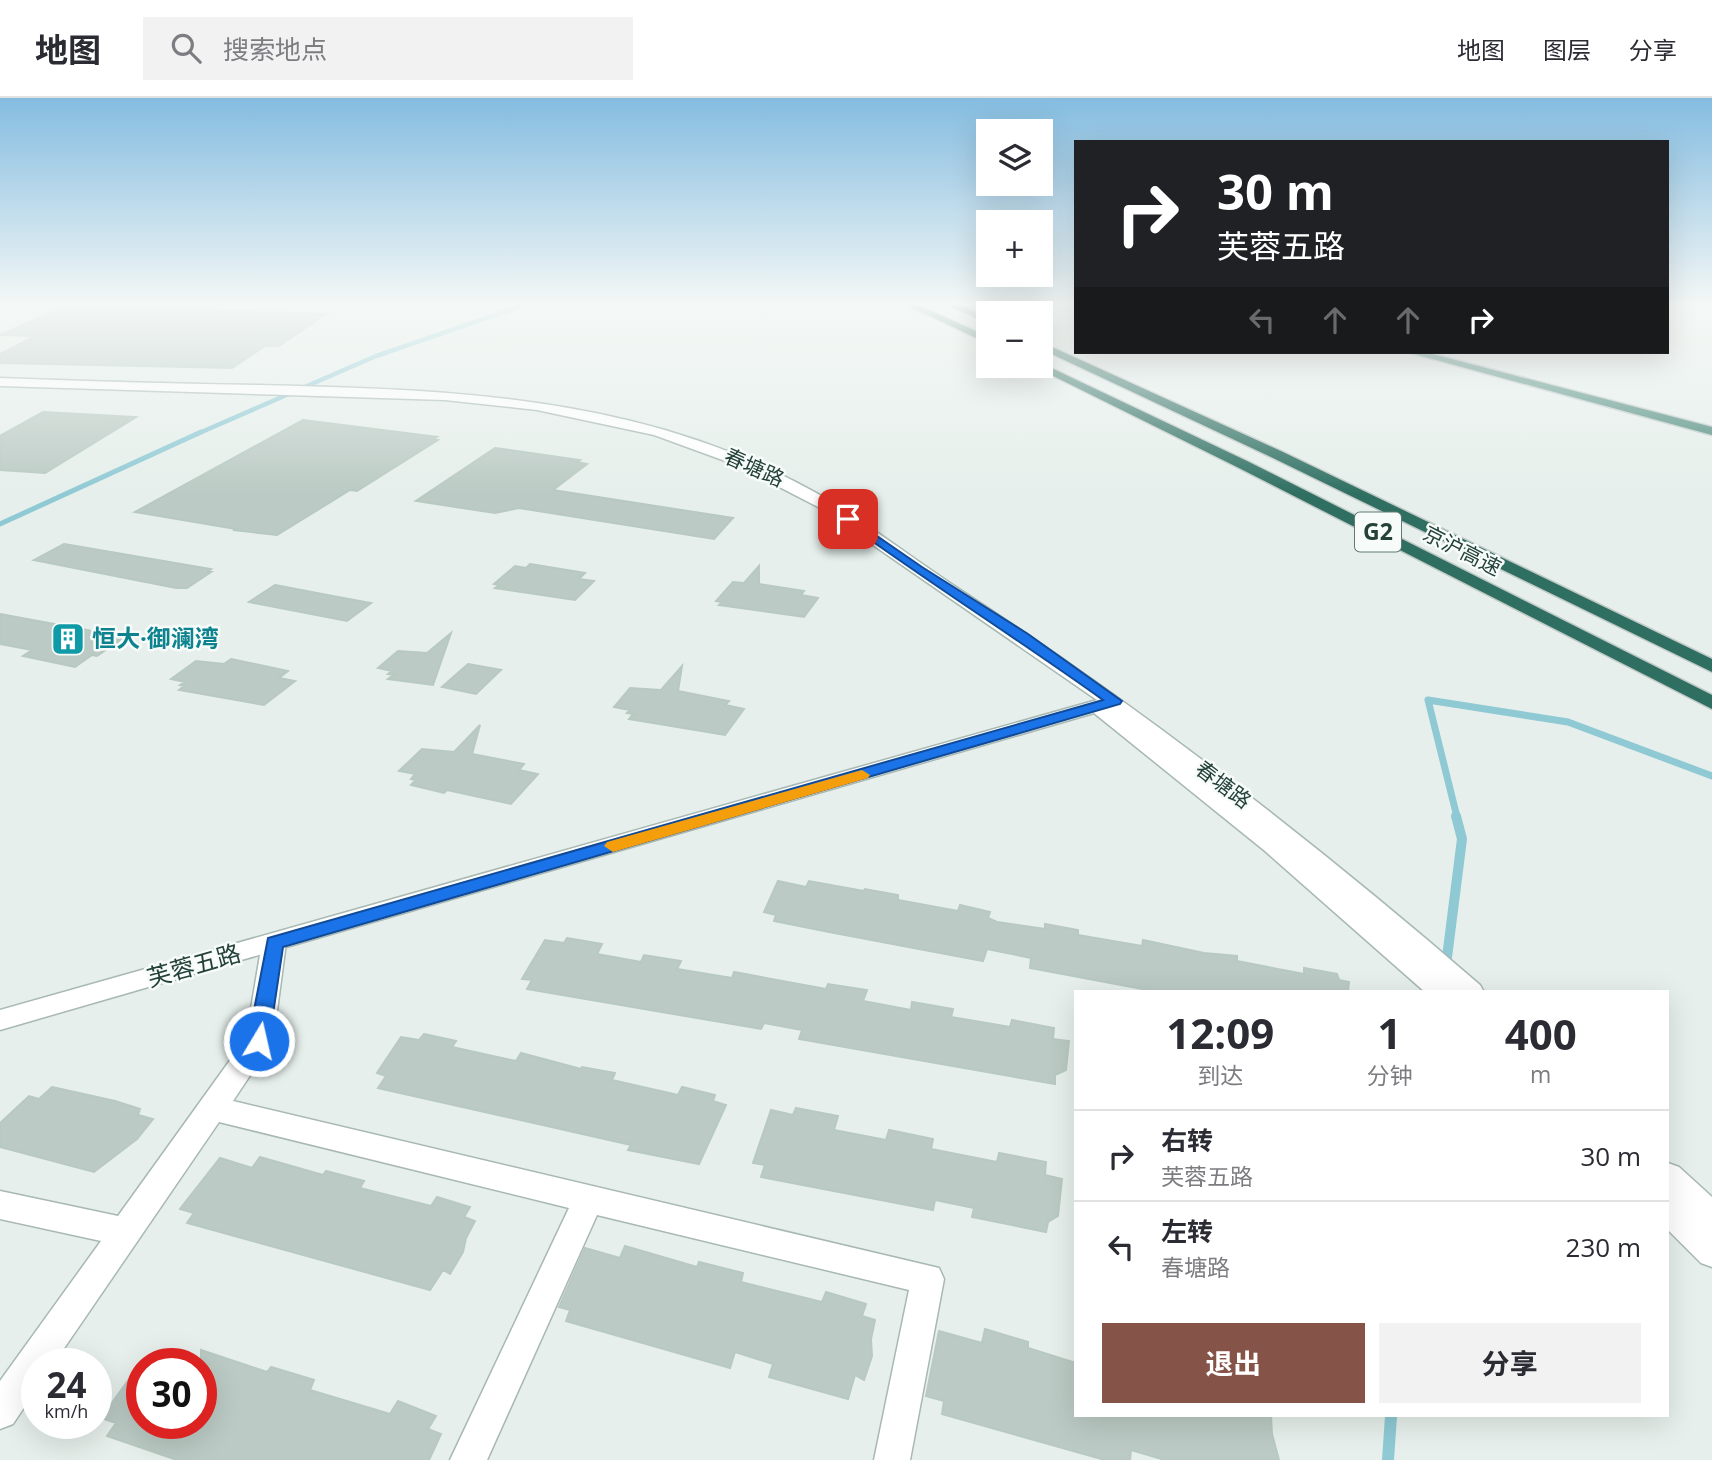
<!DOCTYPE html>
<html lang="zh">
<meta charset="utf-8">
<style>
:root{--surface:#fff;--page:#f2f2f3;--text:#2b2b33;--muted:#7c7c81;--line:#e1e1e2;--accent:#855347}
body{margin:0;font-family:"Open Sans","Noto Sans SC",sans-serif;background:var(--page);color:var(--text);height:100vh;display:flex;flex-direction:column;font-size:26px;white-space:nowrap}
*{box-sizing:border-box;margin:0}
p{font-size:23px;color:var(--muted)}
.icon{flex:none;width:38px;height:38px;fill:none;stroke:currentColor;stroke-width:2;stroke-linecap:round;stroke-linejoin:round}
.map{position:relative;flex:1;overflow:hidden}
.sheet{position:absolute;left:1074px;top:892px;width:595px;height:427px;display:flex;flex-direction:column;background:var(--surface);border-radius:0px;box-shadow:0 7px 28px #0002}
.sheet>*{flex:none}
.guide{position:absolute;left:1074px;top:42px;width:595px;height:214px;border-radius:0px;box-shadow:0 7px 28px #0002;background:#202124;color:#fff;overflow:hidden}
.buttons{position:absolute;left:976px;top:21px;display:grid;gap:14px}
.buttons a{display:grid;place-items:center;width:77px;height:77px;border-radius:0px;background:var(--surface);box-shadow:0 7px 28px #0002;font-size:35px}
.speed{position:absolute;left:21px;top:1250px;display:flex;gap:14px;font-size:35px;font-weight:700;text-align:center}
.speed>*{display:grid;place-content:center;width:91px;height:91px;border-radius:50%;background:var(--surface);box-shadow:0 7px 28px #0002;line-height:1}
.speed small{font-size:18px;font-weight:400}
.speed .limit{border:10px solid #d22;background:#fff;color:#111}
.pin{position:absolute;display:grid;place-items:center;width:60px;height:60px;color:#fff;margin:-30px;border-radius:14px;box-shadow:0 4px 10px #0006}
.me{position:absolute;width:77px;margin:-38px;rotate:9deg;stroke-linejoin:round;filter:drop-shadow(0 0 5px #0008)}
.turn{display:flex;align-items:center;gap:24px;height:147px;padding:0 28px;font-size:32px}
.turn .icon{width:91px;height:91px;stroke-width:2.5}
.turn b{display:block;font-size:49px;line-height:60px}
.lanes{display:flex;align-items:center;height:66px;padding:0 28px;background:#0003;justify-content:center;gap:35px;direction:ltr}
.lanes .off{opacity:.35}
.eta{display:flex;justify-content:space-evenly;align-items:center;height:119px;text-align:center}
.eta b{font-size:42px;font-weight:700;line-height:49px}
.primary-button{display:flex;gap:14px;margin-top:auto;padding:14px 28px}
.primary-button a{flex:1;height:80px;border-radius:0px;background:var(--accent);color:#fff;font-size:28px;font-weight:700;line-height:80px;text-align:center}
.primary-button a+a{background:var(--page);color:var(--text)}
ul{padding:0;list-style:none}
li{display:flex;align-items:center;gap:21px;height:91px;padding:0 28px;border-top:2px solid var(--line)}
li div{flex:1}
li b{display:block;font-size:26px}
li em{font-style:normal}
header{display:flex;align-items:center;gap:42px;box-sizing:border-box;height:98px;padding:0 35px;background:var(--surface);border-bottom:2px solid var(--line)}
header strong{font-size:33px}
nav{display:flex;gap:38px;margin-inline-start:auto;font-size:24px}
.search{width:490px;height:63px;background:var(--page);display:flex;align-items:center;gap:18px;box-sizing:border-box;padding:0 24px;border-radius:0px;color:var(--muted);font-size:26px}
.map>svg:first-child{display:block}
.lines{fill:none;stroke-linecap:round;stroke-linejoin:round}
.stream-far4{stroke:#8ec9d4;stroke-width:4.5}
.stream-far3{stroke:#8ec9d4;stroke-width:5}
.stream-far2{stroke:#8ec9d4;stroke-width:7}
.stream-far1{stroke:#8ec9d4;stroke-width:10}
.stream{stroke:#8ec9d4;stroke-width:12}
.building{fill:#bbcac4;stroke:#b8c9c2;stroke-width:2}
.minor-casing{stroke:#a8b8b2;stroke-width:3}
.tertiary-casing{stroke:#a8b8b2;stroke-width:3}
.trunk-casing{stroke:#c2cac8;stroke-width:3}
.motorway-casing{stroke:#c2cac8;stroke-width:3}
.minor{fill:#fff;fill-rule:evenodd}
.tertiary{fill:#fff;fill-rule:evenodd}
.trunk{fill:#4c8a7c;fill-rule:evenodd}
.motorway{fill:#2f6f62;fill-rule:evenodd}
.route{fill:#1a73e8;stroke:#114b97;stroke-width:2}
.slow{fill:#f59e0b}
.labels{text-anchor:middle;stroke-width:5;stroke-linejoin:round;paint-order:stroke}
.far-street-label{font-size:21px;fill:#24423a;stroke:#f7fbf9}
.shield{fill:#f7fbf9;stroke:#637a73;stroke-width:2}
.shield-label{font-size:23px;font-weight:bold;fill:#24423a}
.culture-label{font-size:24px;font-weight:bold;fill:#0d838f;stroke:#f7fbf9;text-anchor:start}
.street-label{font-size:24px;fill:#24423a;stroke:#f7fbf9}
</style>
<header>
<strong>地图</strong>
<div class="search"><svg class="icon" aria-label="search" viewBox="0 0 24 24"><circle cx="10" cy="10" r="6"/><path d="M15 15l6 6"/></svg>搜索地点</div>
<nav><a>地图</a><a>图层</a><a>分享</a></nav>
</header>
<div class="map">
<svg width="1712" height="1362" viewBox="0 0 1712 1362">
<rect width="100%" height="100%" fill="#e6efeb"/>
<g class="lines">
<path class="stream-far4" d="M 197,336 L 376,258 L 527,206"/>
<path class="stream-far3" d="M 0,426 L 201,334"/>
<path class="stream-far2" d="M 1457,719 L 1428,602 L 1568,624 L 1712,678"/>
<path class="stream-far1" d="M 1446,867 L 1462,741 L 1456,718"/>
<path class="stream" d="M 1388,1362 L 1391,1318"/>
</g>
<path class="building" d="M 70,206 L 223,206 L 211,212 L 326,216 L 279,248 L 265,248 L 232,270 L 0,265 L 0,256 L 35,238 L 0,237 Z
M 43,314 L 136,319 L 45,375 L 0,372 L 0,338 Z
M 303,322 L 437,339 L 434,341 L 438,342 L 357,393 L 350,392 L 277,437 L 233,432 L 236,431 L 135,414 Z
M 495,350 L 580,362 L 577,364 L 587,366 L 553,392 L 733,420 L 714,441 L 519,410 L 495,415 L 416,403 Z
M 64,446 L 211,471 L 207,474 L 211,474 L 187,490 L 176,490 L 34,462 Z
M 530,466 L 585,475 L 579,481 L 594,483 L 575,502 L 495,490 L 499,487 L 494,486 L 515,468 L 526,470 Z
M 759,468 L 759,486 L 804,493 L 801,497 L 818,500 L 804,519 L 719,507 L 722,504 L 716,503 L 733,484 L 744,485 Z
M 275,487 L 338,499 L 371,505 L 347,523 L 249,504 Z
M 0,516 L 125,539 L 97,558 L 92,557 L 75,569 L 23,558 L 32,552 L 0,546 Z
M 451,535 L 433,587 L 388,581 L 393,577 L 388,576 L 392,573 L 378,570 L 398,553 L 427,555 Z
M 231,561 L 288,573 L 279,580 L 295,583 L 264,607 L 179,592 L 184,588 L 180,587 L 185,584 L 171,581 L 196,563 L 224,566 Z
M 468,566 L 501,572 L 476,596 L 442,589 Z
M 682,568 L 678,593 L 729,603 L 725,607 L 744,611 L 725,637 L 629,621 L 633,616 L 627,615 L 630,612 L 614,609 L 630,590 L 661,592 Z
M 480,627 L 472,656 L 524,666 L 519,672 L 538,676 L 511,706 L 447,692 L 444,695 L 411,687 L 416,682 L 411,681 L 415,676 L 399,673 L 422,651 L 454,654 Z
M 778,783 L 806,789 L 809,783 L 864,793 L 865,791 L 898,797 L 898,802 L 958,813 L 960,807 L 990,814 L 988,820 L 997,824 L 1045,831 L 1045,826 L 1078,832 L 1078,837 L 1142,848 L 1143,842 L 1204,855 L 1237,858 L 1237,863 L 1304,876 L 1304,870 L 1337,876 L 1339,882 L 1349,884 L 1348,894 L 1158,894 L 1030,870 L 1031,860 L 987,851 L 983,863 L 829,834 L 774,823 L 776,817 L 764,814 Z
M 567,840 L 602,846 L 597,856 L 641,864 L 644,857 L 681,863 L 677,871 L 732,880 L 734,874 L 826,891 L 828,886 L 867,892 L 863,903 L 911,912 L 912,904 L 953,911 L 951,919 L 1010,929 L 1012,922 L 1054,930 L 1053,941 L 1069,943 L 1066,972 L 1055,977 L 1055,986 L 799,941 L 802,932 L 764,925 L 761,931 L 527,891 L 532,882 L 522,881 L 545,842 L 564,845 Z
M 424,936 L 456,943 L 452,949 L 516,963 L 521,955 L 581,971 L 582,969 L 615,975 L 612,982 L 678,997 L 682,989 L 715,997 L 713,1003 L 726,1007 L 699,1066 L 628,1052 L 631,1047 L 378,990 L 386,978 L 377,975 L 401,939 L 419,942 Z
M 52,989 L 115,1003 L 140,1011 L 138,1017 L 153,1021 L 137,1041 L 94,1074 L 0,1049 L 0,1025 L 29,998 L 39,1001 Z
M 796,1010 L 838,1018 L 834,1032 L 886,1042 L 889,1032 L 933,1041 L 931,1051 L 997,1064 L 999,1055 L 1046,1064 L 1045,1077 L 1062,1081 L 1058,1118 L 1048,1124 L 1046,1134 L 972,1119 L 974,1110 L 935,1102 L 933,1112 L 761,1079 L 765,1067 L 753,1065 L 771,1012 L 793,1017 Z
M 260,1059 L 323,1077 L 326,1073 L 364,1083 L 360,1090 L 431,1108 L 437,1099 L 470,1109 L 464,1119 L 475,1123 L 466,1140 L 463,1154 L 450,1176 L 443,1172 L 430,1192 L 187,1125 L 194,1115 L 180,1111 L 220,1060 L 252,1070 Z
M 625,1148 L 697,1169 L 699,1164 L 743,1175 L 741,1184 L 822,1204 L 826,1194 L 866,1206 L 862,1218 L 875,1222 L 871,1241 L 872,1258 L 864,1282 L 855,1277 L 848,1301 L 769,1279 L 773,1266 L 735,1254 L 730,1270 L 566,1223 L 570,1212 L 559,1209 L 585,1150 L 620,1160 Z
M 985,1231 L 1028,1244 L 1028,1250 L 1076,1265 L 1076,1318 L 1271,1318 L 1272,1336 L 1279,1362 L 1165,1362 L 1131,1352 L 1130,1362 L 1105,1362 L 942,1316 L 944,1303 L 926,1298 L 939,1233 L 982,1245 Z
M 201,1252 L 267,1274 L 271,1269 L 314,1282 L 310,1292 L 390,1316 L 398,1303 L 436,1318 L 428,1331 L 441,1336 L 429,1362 L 177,1362 L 107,1338 L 116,1325 L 101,1320 L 142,1263 L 142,1325 L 201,1325 Z"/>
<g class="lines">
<defs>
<path id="minor" d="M 274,836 L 283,839 L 286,845 L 273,943 L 233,1003 L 939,1170 L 944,1181 L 910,1362 L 874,1362 L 909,1192 L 597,1117 L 487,1362 L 450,1362 L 569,1110 L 219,1024 L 54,1265 L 37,1265 L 37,1290 L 13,1326 L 0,1331 L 0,1283 L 101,1143 L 0,1121 L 0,1093 L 118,1118 L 246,940 L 262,845 L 265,839 Z"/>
<path id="tertiary" d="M 0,280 C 86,283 172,286 259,287 C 384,290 509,293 631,323 C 701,340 770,367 832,404 C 874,431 914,461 956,489 C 1140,609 1314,743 1480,887 L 1484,894 L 1425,894 L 1265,753 L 1094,615 L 0,932 L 0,912 L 1097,602 L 818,409 L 739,368 L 654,337 L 537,312 L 445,302 L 0,288 Z
M 1668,1065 L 1679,1069 L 1712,1099 L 1712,1169 L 1701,1165 L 1668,1132 Z"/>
<path id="trunk" d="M 1407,254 L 1425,254 L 1712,329 L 1712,337 Z"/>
<path id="motorway" d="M 904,206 L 916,206 L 989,239 L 989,246 Z
M 945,206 L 958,206 L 989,219 L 989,226 Z
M 1041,244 L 1283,354 L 1712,561 L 1712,574 L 1273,360 L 1041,251 Z
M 1041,265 L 1247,363 L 1712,597 L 1712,611 L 1237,369 L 1037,270 L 1035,268 L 1041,268 Z"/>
</defs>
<use href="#minor" class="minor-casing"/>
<use href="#tertiary" class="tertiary-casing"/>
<use href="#trunk" class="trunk-casing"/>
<use href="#motorway" class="motorway-casing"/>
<use href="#minor" class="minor"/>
<use href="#tertiary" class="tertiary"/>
<use href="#trunk" class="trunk"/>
<use href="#motorway" class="motorway"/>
</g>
<linearGradient id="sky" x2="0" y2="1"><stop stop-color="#84bce0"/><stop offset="0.52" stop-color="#f4f8f6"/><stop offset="1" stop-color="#f4f8f6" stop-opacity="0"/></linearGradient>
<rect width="1712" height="396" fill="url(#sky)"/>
<path class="route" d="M 848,418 L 922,469 L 1028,536 L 1122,603 L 1120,606 L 283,849 L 269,943 L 266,948 L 259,951 L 251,948 L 248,943 L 268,840 L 1103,602 C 1018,541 929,485 844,423 L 843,421 Z"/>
<path class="slow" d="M 862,672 L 870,677 L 868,680 L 613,754 L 604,748 L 607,744 Z"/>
<defs>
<symbol id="building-square" viewBox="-11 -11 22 22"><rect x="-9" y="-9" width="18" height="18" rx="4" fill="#0f9aa8" stroke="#f7fbf9"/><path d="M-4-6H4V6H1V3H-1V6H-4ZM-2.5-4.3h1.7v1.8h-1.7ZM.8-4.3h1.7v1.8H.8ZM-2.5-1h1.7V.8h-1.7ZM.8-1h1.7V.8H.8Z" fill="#fff"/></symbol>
</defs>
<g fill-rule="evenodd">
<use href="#building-square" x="49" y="522" width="38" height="38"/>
</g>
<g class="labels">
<g class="far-street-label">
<text transform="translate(754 370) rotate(24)" y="7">春塘路</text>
<text transform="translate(1462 453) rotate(27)" y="7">京沪高速</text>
<text transform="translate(1223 687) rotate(37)" y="7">春塘路</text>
</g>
<rect class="shield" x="1355" y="414.5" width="46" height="39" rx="5"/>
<g class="shield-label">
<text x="1378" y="442">G2</text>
</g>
<g class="culture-label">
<text x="92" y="549">恒大·御澜湾</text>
</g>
<g class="street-label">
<text transform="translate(194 868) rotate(-16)" y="8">芙蓉五路</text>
</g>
</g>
</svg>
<div class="buttons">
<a><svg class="icon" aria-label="layers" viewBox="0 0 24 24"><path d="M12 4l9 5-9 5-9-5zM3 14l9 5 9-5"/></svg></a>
<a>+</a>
<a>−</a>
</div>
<div class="speed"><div>24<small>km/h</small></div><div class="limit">30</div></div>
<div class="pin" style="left:848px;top:421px;background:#d93025"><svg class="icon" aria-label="arrive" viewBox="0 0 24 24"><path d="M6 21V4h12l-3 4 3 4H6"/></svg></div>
<svg class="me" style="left:259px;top:943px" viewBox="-20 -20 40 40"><circle r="17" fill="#1a73e8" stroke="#fff" stroke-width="3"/><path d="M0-11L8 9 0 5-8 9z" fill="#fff"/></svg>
<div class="guide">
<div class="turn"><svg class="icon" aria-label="right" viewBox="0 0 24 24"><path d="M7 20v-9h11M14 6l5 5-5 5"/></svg><div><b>30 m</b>芙蓉五路</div></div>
<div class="lanes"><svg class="icon off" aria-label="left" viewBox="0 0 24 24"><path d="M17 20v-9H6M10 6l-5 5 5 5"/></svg><svg class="icon off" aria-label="ahead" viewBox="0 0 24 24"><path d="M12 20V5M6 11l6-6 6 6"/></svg><svg class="icon off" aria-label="ahead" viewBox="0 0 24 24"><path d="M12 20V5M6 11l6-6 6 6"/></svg><svg class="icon" aria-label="right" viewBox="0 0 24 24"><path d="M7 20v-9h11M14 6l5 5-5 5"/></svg></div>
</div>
<section class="sheet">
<div class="eta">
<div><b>12:09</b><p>到达</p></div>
<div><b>1</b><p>分钟</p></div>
<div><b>400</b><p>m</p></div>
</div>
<ul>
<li><svg class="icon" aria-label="right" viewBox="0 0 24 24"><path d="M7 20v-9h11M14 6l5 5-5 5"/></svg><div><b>右转</b><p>芙蓉五路</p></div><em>30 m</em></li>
<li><svg class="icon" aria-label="left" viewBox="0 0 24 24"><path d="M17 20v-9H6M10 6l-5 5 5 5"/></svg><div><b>左转</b><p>春塘路</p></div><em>230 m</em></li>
</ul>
<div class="primary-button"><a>退出</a><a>分享</a></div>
</section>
</div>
